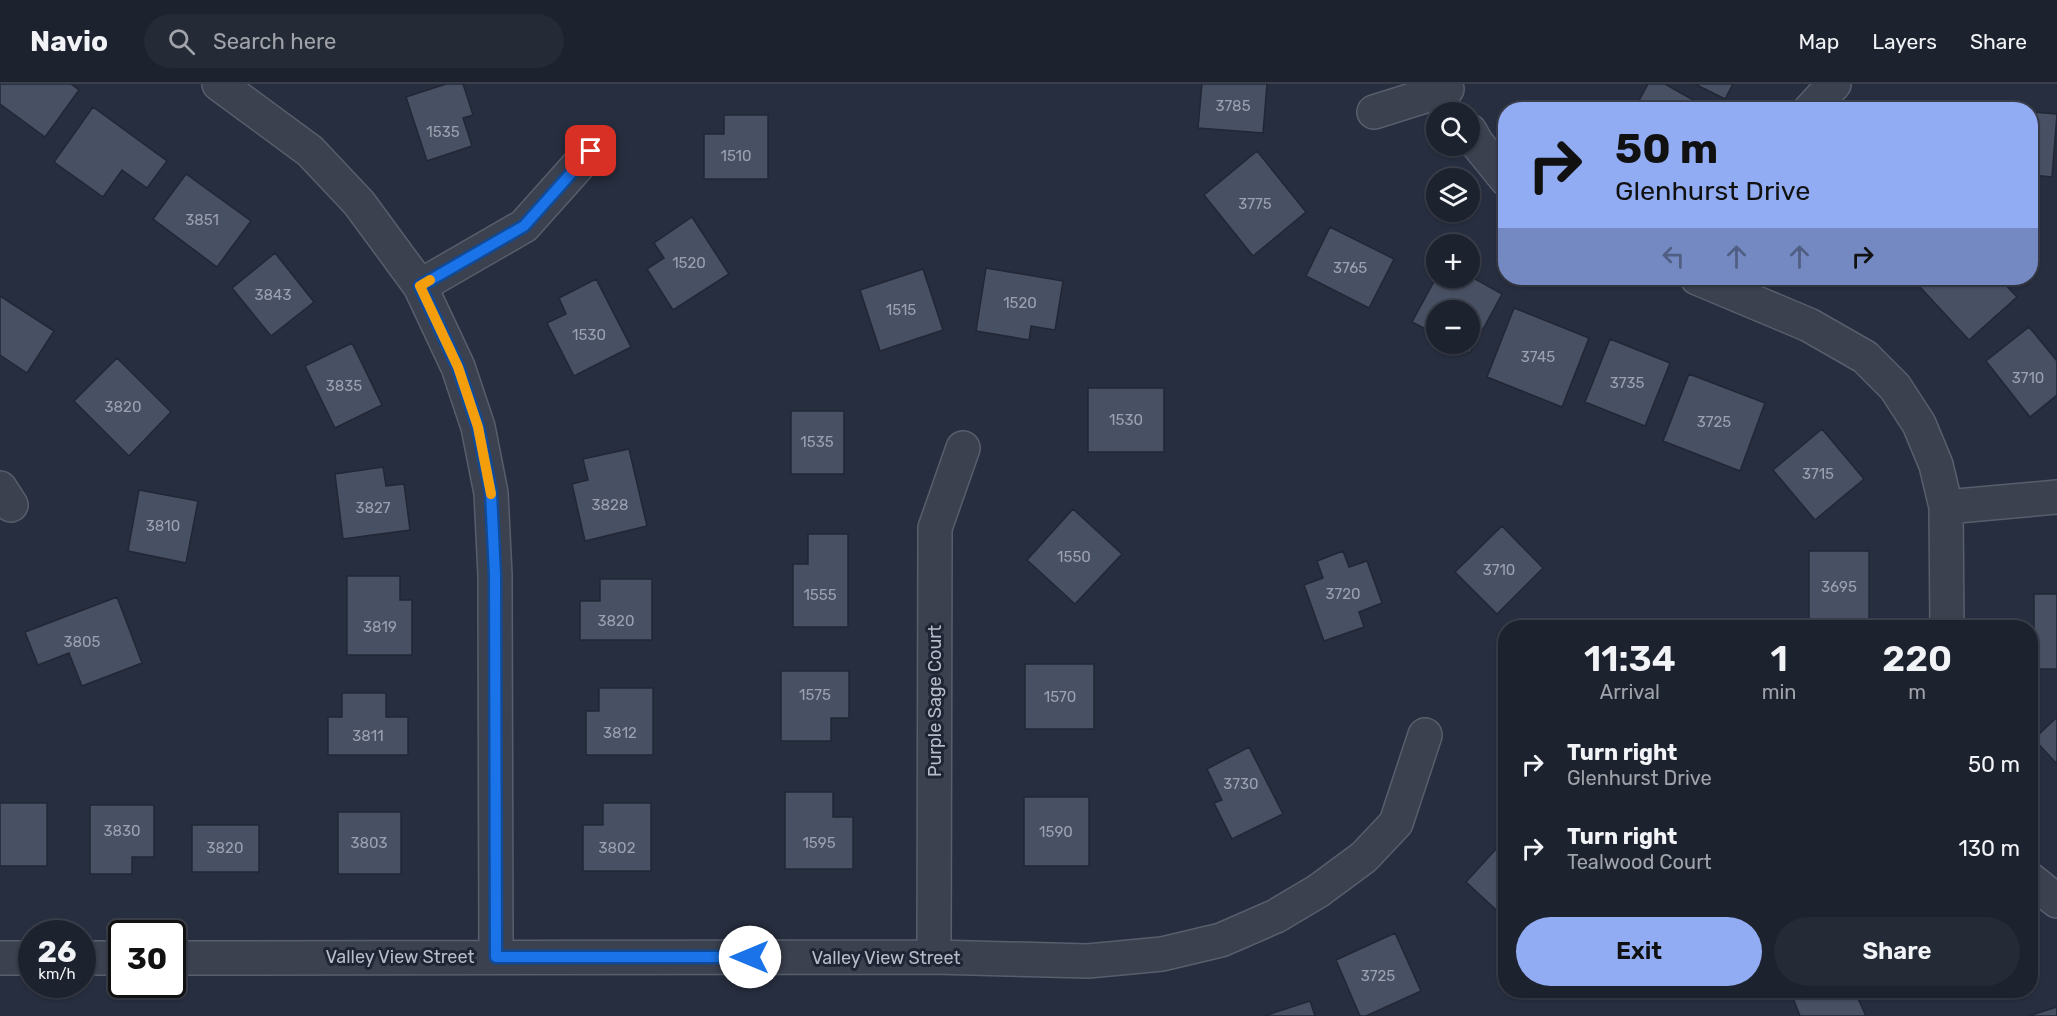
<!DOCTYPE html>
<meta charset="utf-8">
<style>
:root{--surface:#1d222f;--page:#252a37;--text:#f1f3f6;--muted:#a0a4aa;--line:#3b3f4b;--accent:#92acf3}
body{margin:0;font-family:Rubik,sans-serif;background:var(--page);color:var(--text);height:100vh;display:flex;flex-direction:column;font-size:22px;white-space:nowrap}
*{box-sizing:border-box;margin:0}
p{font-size:20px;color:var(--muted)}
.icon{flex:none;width:33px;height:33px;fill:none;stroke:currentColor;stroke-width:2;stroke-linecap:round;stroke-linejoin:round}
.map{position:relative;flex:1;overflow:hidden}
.side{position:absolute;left:1498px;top:536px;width:540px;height:378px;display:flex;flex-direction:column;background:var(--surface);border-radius:24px;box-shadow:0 2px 4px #0004,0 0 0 2px var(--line)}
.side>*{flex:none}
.guide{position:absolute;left:1498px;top:18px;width:540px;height:183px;border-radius:24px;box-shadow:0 2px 4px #0004,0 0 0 2px var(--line);background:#92acf3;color:#111;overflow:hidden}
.controls{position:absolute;left:1426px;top:18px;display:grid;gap:12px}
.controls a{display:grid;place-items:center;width:54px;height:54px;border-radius:50%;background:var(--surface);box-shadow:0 2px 4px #0004,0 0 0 2px var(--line);font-size:30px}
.speed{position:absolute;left:18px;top:836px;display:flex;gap:12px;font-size:30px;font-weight:700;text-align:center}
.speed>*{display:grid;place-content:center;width:78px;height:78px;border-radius:50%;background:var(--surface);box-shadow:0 2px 4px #0004,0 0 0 2px var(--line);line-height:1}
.speed small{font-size:15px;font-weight:400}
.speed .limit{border:3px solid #111;border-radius:9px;background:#fff;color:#111}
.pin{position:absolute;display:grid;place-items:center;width:51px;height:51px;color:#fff;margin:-26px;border-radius:12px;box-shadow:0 3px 9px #0006}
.me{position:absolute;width:66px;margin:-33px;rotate:270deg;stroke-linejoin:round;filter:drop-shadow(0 0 4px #0008)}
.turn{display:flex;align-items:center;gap:21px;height:126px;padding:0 18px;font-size:27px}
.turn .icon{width:78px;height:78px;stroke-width:2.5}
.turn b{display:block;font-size:42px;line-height:51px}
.lanes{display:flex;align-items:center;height:57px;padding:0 18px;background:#0003;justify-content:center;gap:30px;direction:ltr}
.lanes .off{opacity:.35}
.eta{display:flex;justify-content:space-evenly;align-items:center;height:102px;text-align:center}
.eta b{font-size:36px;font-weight:600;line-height:42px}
.primary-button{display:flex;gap:12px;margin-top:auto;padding:12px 18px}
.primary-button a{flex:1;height:69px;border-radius:36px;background:var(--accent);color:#111;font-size:24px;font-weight:600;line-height:69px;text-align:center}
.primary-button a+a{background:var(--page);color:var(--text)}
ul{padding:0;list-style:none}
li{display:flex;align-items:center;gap:18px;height:84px;padding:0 18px}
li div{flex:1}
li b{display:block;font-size:22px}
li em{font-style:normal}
header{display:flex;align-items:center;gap:36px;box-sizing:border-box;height:84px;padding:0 30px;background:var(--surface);border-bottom:2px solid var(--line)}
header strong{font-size:28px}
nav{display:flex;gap:33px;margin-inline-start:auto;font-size:21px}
.search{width:420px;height:54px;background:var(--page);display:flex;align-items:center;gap:15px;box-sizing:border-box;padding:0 21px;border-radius:33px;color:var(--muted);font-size:22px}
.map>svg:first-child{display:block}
.building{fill:#485063;stroke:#212736;stroke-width:1.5}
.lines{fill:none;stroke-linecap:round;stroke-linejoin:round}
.minor-casing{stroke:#585e6c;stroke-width:36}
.minor{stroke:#3b414f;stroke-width:33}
.route-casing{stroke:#114b97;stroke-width:15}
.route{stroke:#1a73e8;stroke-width:10}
.slow{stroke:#f59e0b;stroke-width:10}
.labels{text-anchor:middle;stroke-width:6;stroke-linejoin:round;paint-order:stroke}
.number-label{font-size:15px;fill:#9ba1b0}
.street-label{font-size:18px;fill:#b7bcc9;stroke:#1f2534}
</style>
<header>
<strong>Navio</strong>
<div class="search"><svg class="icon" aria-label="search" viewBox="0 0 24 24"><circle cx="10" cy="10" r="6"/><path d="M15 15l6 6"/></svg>Search here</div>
<nav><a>Map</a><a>Layers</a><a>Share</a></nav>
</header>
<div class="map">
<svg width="2057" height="932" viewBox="0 0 2057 932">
<rect width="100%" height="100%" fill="#272e3f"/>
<path class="building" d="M 0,0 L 71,0 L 79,6 L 45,53 L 0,20 Z
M 446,0 L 463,0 L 473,31 L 463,34 L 472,62 L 427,77 L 406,13 Z
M 1202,0 L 1267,0 L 1263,49 L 1198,44 Z
M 1648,0 L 1665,0 L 1711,26 L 1634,26 Z
M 1695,0 L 1733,0 L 1725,15 Z
M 93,23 L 167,77 L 147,104 L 122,86 L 103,113 L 54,78 Z
M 2031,28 L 2057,30 L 2052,93 L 2031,91 Z
M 724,31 L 768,31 L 768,95 L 704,95 L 704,50 L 724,50 Z
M 1257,67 L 1306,128 L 1253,172 L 1204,111 Z
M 186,90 L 251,137 L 217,183 L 153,135 Z
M 692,133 L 729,190 L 673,226 L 647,185 L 664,174 L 654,159 Z
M 1330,143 L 1394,175 L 1369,224 L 1306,192 Z
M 275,169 L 314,218 L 271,252 L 232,204 Z
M 986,184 L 1063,197 L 1055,246 L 1031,242 L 1029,256 L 976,247 Z
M 923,185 L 943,246 L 880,267 L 860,206 Z
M 1437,192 L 1470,192 L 1502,210 L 1470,269 L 1452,260 L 1470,260 L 1470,226 L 1437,226 L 1437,251 L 1412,238 Z
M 1931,194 L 1999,194 L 2017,213 L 1969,256 L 1920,203 Z
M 596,195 L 631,263 L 574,292 L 547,239 L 566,230 L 559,214 Z
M 0,212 L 54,247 L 27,289 L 0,271 Z
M 1514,224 L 1589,254 L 1562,323 L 1487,293 Z
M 2029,243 L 2057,277 L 2057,311 L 2030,333 L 1986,277 Z
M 1610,255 L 1670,279 L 1645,342 L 1585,318 Z
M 352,259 L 382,321 L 335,344 L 305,282 Z
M 117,274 L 171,328 L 129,372 L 74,317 Z
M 1689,290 L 1765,319 L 1740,387 L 1663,357 Z
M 1088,304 L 1164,304 L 1164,368 L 1088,368 Z
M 791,327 L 844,327 L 844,390 L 791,390 Z
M 1822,345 L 1864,395 L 1815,436 L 1773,386 Z
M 629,365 L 647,442 L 585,457 L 572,400 L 588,396 L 583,375 Z
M 383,383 L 386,402 L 404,400 L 410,446 L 343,455 L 335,390 Z
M 139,406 L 198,417 L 186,479 L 128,467 Z
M 1073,425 L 1122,470 L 1075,520 L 1027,476 Z
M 1502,442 L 1543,484 L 1497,530 L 1455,488 Z
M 808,450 L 848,450 L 848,543 L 793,543 L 793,480 L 808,480 Z
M 1343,467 L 1349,483 L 1367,477 L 1382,519 L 1359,528 L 1364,543 L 1324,557 L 1304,501 L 1323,494 L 1317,477 Z
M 1809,467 L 1869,467 L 1869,539 L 1809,539 Z
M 347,492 L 400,492 L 400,516 L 412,516 L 412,571 L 347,571 Z
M 600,495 L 652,495 L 652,556 L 580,556 L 580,517 L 600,517 Z
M 2034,510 L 2057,510 L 2057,585 L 2034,585 Z
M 117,513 L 142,579 L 82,602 L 69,569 L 38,581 L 25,548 Z
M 1025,580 L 1094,580 L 1094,645 L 1025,645 Z
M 781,587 L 849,587 L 849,634 L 831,634 L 831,657 L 781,657 Z
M 599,604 L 653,604 L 653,671 L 586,671 L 586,627 L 599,627 Z
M 342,609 L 386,609 L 386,633 L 408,633 L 408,671 L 328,671 L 328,633 L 342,633 Z
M 2057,633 L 2057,680 L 2034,655 Z
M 1249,663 L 1283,730 L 1232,755 L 1214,719 L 1222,716 L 1207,685 Z
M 785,708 L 833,708 L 833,733 L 853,733 L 853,785 L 785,785 Z
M 1024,713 L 1089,713 L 1089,782 L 1024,782 Z
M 0,719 L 47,719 L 47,782 L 0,782 Z
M 603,719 L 651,719 L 651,787 L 583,787 L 583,741 L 603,741 Z
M 90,721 L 154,721 L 154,773 L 132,773 L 132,790 L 90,790 Z
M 338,728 L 401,728 L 401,790 L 338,790 Z
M 192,741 L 259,741 L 259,788 L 192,788 Z
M 1506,754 L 1506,835 L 1466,798 Z
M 1395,849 L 1421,907 L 1366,932 L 1360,932 L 1336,876 Z
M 1790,906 L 1854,906 L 1866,932 L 1800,932 Z
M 1310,917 L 1315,932 L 1264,932 Z
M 2057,923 L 2057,932 L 2029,932 Z"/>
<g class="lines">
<defs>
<path id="minor" d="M 219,0 L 310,67 L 359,119 L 420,202 L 458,283 L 478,343 L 491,409 L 495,491 L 496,873
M 1810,26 L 1834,0
M 1374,28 L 1447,5
M 1470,47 L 1476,58 L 1506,95
M 1697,194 L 1809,241 L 1865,273 L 1895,303 L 1919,340 L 1936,381 L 1946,423 L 1947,543
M 420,202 L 524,142 L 591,67
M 0,404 L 11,421
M 1946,423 L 2057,413
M 2031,796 L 2057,817
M 934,873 L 935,444 L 963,364
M 0,874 L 32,874
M 82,874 L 122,874
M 172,874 L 934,873 L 1088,877 L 1162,870 L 1221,856 L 1276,832 L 1318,807 L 1364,773 L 1396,739 L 1425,651"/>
</defs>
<use href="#minor" class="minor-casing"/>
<use href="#minor" class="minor"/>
</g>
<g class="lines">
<defs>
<path id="route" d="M 591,67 L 524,142 L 420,202 L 458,283 L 478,343 L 491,409 L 495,491 L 496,873 L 750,873"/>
</defs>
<use href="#route" class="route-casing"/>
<use href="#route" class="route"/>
<path class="slow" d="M 430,196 L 420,202 L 458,283 L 478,343 L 491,410"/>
</g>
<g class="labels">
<g class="number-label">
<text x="1233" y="27">3785</text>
<text x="443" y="53">1535</text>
<text x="736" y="77">1510</text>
<text x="1255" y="125">3775</text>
<text x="202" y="141">3851</text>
<text x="689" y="184">1520</text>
<text x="1350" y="189">3765</text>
<text x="273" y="216">3843</text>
<text x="1020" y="224">1520</text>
<text x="901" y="231">1515</text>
<text x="589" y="256">1530</text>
<text x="1538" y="278">3745</text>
<text x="2028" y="299">3710</text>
<text x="1627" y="304">3735</text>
<text x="344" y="307">3835</text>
<text x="123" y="328">3820</text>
<text x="1126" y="341">1530</text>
<text x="1714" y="343">3725</text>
<text x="817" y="363">1535</text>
<text x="1818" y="395">3715</text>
<text x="610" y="426">3828</text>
<text x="373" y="429">3827</text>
<text x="163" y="447">3810</text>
<text x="1074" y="478">1550</text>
<text x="1499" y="491">3710</text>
<text x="1839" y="508">3695</text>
<text x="1343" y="515">3720</text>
<text x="820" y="516">1555</text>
<text x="616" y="542">3820</text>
<text x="380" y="548">3819</text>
<text x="82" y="563">3805</text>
<text x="815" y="616">1575</text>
<text x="1060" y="618">1570</text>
<text x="620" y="654">3812</text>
<text x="368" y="657">3811</text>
<text x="1241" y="705">3730</text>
<text x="122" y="752">3830</text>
<text x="1056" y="753">1590</text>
<text x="369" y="764">3803</text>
<text x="819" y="764">1595</text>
<text x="225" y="769">3820</text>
<text x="617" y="769">3802</text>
<text x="1378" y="897">3725</text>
</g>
<g class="street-label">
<text transform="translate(935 617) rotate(-90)" y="6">Purple Sage Court</text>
<text x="400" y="879">Valley View Street</text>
<text x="886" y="880">Valley View Street</text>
</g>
</g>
</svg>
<div class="controls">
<a><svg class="icon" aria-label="search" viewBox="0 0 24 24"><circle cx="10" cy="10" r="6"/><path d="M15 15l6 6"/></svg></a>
<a><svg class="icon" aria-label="layers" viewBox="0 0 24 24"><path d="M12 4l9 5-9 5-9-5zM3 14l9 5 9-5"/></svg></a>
<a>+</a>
<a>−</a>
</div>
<div class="speed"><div>26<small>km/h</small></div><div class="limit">30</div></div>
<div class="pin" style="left:591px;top:67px;background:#d93025"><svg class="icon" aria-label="arrive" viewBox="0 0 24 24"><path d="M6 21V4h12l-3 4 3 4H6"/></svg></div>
<svg class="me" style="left:750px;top:873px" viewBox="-20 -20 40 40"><circle r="19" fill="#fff"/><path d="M0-13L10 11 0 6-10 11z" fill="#1a73e8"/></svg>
<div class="guide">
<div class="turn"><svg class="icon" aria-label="right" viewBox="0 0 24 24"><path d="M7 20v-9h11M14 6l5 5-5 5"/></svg><div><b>50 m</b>Glenhurst Drive</div></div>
<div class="lanes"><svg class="icon off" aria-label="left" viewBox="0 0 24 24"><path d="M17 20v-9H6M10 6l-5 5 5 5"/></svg><svg class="icon off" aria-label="ahead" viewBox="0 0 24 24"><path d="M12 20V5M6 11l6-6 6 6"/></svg><svg class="icon off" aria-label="ahead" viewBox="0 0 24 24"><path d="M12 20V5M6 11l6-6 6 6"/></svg><svg class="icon" aria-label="right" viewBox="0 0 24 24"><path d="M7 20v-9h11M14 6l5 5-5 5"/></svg></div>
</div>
<section class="side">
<div class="eta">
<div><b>11:34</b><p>Arrival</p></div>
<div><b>1</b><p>min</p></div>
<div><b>220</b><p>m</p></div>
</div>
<ul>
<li><svg class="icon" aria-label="right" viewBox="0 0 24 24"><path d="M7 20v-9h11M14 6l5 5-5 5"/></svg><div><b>Turn right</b><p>Glenhurst Drive</p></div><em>50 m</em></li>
<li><svg class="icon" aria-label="right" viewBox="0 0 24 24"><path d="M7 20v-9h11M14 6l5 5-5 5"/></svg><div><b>Turn right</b><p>Tealwood Court</p></div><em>130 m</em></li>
</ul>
<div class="primary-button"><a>Exit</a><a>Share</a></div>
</section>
</div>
